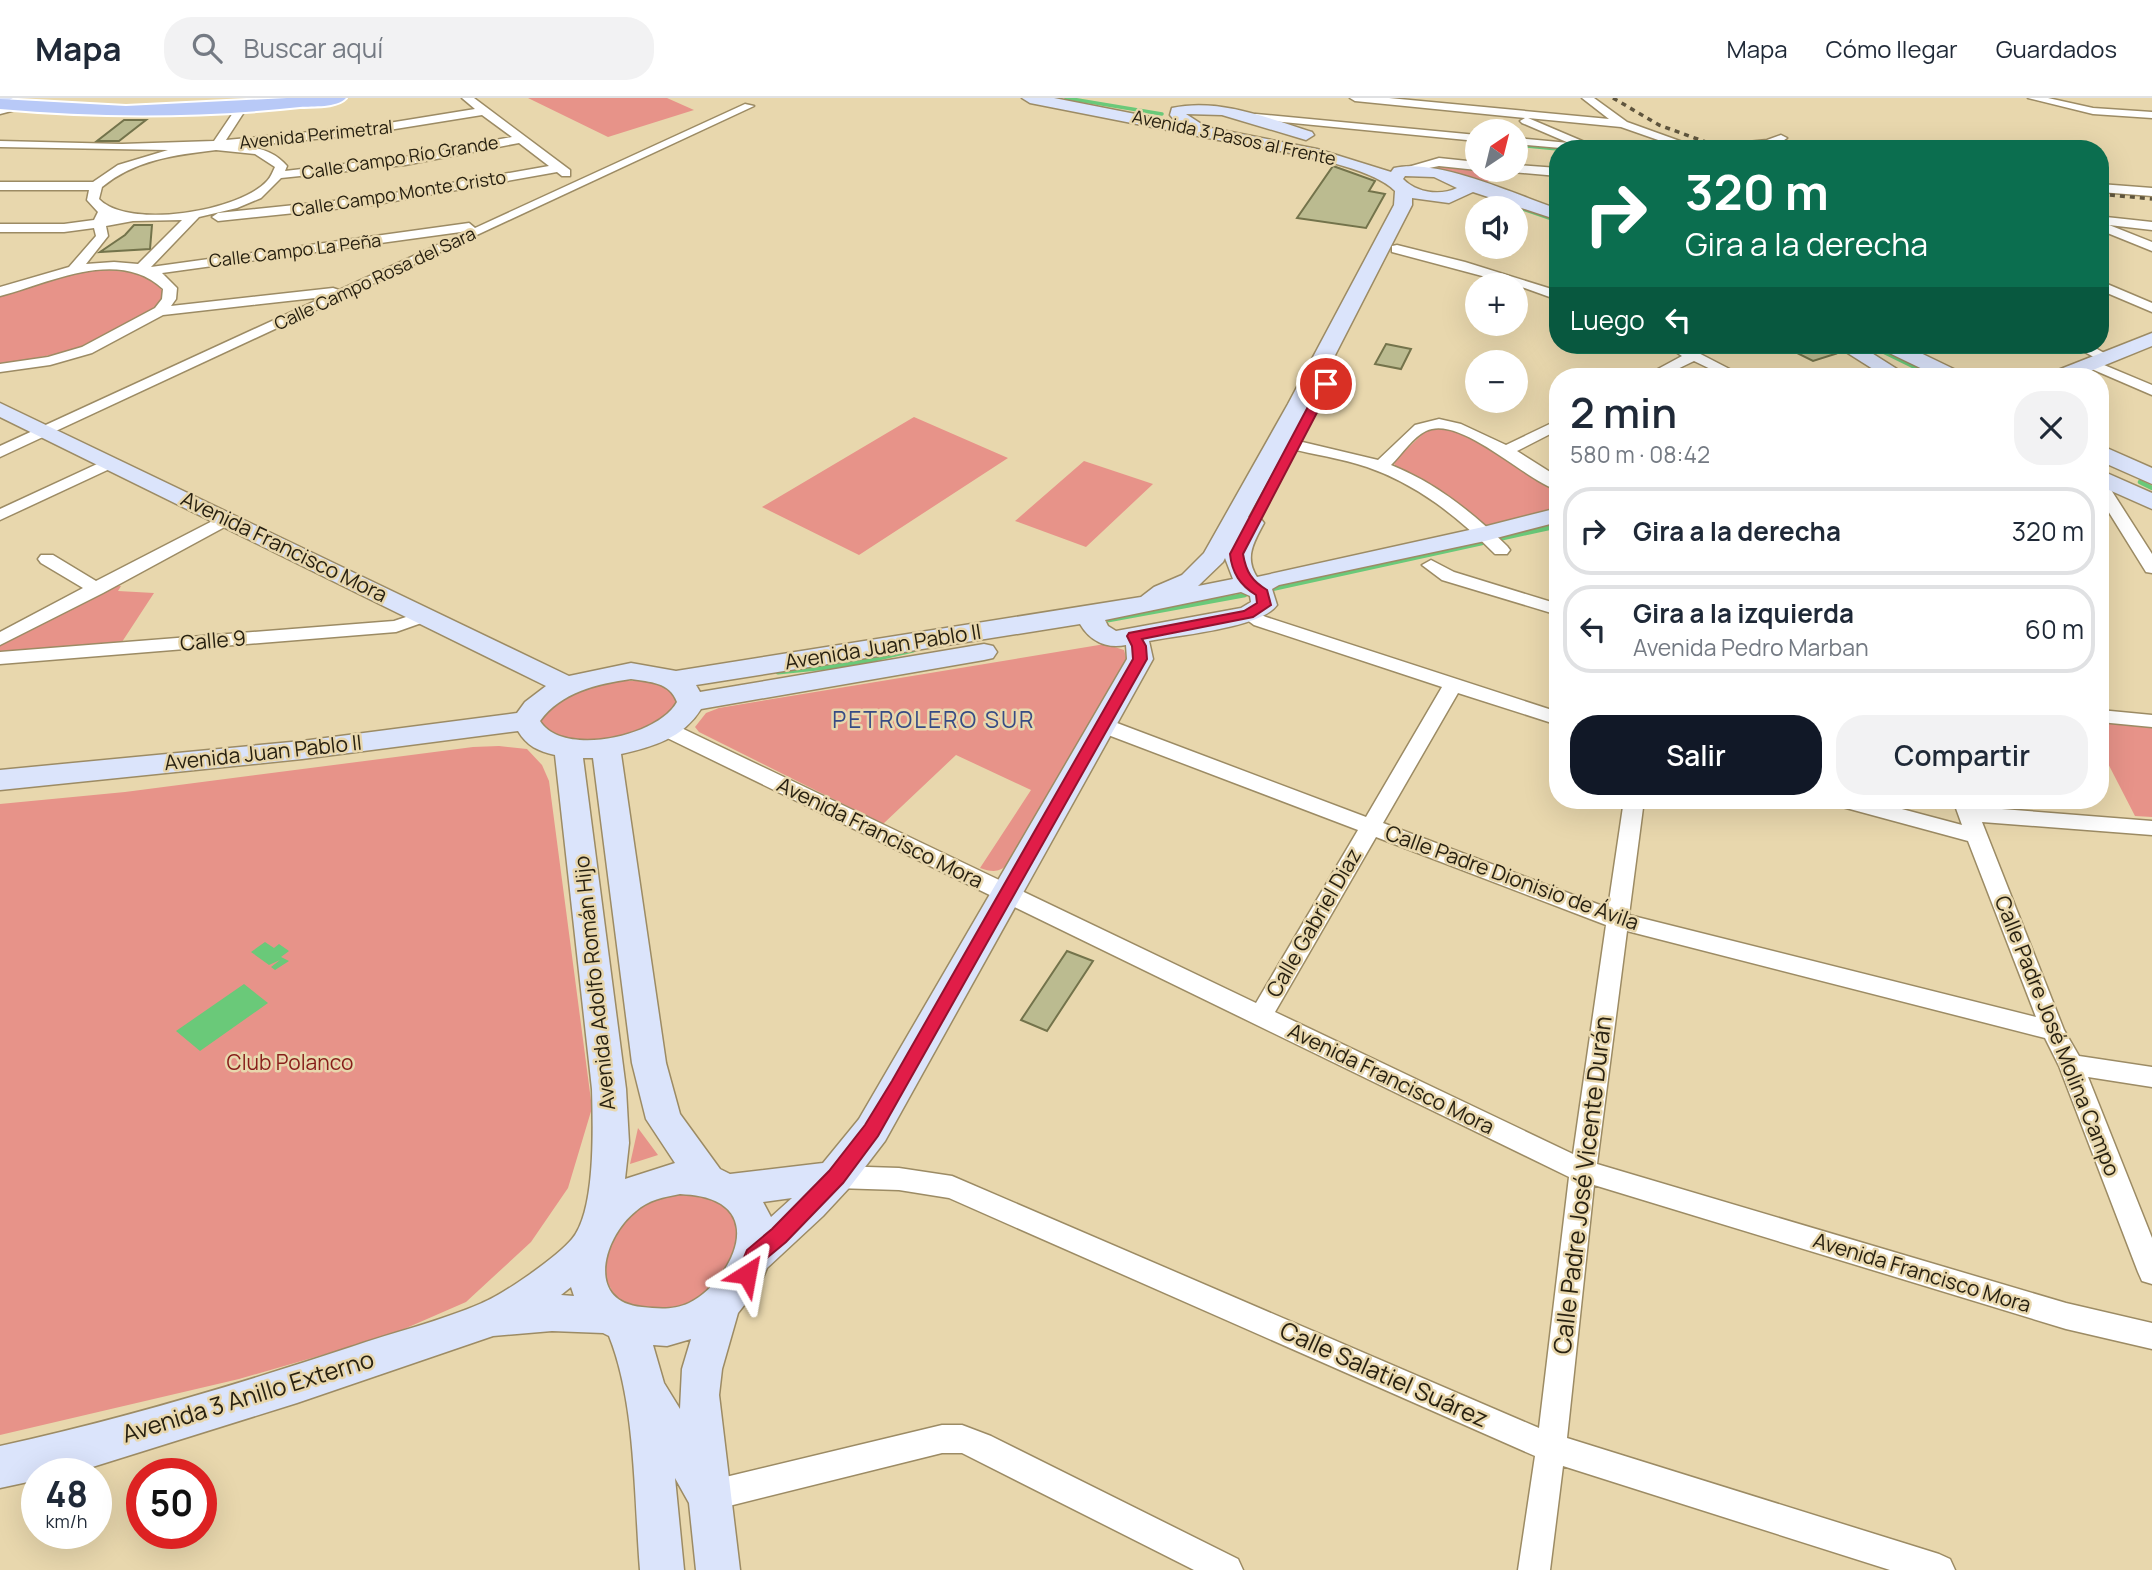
<!DOCTYPE html>
<html lang="es">
<meta charset="utf-8">
<style>
:root{--surface:#fff;--page:#f2f2f3;--text:#1f2937;--muted:#747a83;--line:#e0e1e3;--accent:#111827}
body{margin:0;font-family:Manrope,sans-serif;background:var(--page);color:var(--text);height:100vh;display:flex;flex-direction:column;font-size:26px;white-space:nowrap}
*{box-sizing:border-box;margin:0}
p{font-size:23px;color:var(--muted)}
.icon{flex:none;width:38px;height:38px;fill:none;stroke:currentColor;stroke-width:2;stroke-linecap:round;stroke-linejoin:round}
.map{position:relative;flex:1;overflow:hidden}
.sheet{position:absolute;left:1549px;top:270px;width:560px;height:441px;display:flex;flex-direction:column;background:var(--surface);border-radius:28px;box-shadow:0 7px 28px #0002}
.sheet>*{flex:none}
.top-card{position:absolute;left:1549px;top:42px;width:560px;height:214px;border-radius:28px;box-shadow:0 7px 28px #0002;background:#0b6e4f;color:#fff;overflow:hidden}
.needle{width:46px;rotate:35deg}
.controls{position:absolute;left:1465px;top:21px;display:grid;gap:14px}
.controls a{display:grid;place-items:center;width:63px;height:63px;border-radius:50%;background:var(--surface);box-shadow:0 7px 28px #0002;font-size:35px}
.speed{position:absolute;left:21px;top:1360px;display:flex;gap:14px;font-size:35px;font-weight:700;text-align:center}
.speed>*{display:grid;place-content:center;width:91px;height:91px;border-radius:50%;background:var(--surface);box-shadow:0 7px 28px #0002;line-height:1}
.speed small{font-size:18px;font-weight:400}
.speed .limit{border:10px solid #d22;background:#fff;color:#111}
.pin{position:absolute;display:grid;place-items:center;width:60px;height:60px;color:#fff;margin:-30px;border:4px solid #fff;border-radius:50%;box-shadow:0 2px 7px #0007}
.me{position:absolute;width:77px;margin:-38px;rotate:34deg;stroke-linejoin:round;filter:drop-shadow(0 0 5px #0008)}
.turn{display:flex;align-items:center;gap:24px;height:147px;padding:0 21px;font-size:32px}
.turn .icon{width:91px;height:91px;stroke-width:2.5}
.turn b{display:block;font-size:49px;line-height:60px}
.then{display:flex;align-items:center;height:66px;padding:0 21px;background:#0003;gap:14px;font-size:26px}
.round{display:grid;place-items:center;flex:none;width:74px;height:74px;border-radius:28px;background:var(--page)}
.headline{display:flex;align-items:center;justify-content:space-between;height:119px;padding:0 21px}
h1{font-size:42px;font-weight:600;line-height:52px}
.button{display:flex;gap:14px;margin-top:auto;padding:14px 21px}
.button a{flex:1;height:80px;border-radius:28px;background:var(--accent);color:#fff;font-size:28px;font-weight:600;line-height:80px;text-align:center}
.button a+a{background:var(--page);color:var(--text)}
ul{padding:0;list-style:none}
li{display:flex;align-items:center;gap:21px;height:88px;margin:0 14px 10px;padding:0 7px;border:4px solid var(--line);border-radius:28px}
li div{flex:1}
li b{display:block;font-size:26px}
li em{font-style:normal}
header{display:flex;align-items:center;gap:42px;box-sizing:border-box;height:98px;padding:0 35px;background:var(--surface);border-bottom:2px solid var(--line)}
header strong{font-size:33px}
nav{display:flex;gap:38px;margin-inline-start:auto;font-size:24px}
.search{width:490px;height:63px;background:var(--page);display:flex;align-items:center;gap:18px;box-sizing:border-box;padding:0 24px;border-radius:28px;color:var(--muted);font-size:26px}
.map>svg:first-child{display:block}
.green{fill:#e79389}
.water{fill:#6ac979}
.lines{fill:none;stroke-linecap:round;stroke-linejoin:round}
.stream-far2{stroke:#6ac979;stroke-width:3.5}
.stream-far1{stroke:#6ac979;stroke-width:4.5}
.stream{stroke:#6ac979;stroke-width:5}
.building{fill:#bbbb90;stroke:#73734b;stroke-width:2}
.street-casing{stroke:#9c8b64;stroke-width:3}
.secondary-casing{stroke:#9c8b64;stroke-width:3}
.primary-casing{stroke:#fff;stroke-width:4}
.street{fill:#fff;fill-rule:evenodd}
.secondary{fill:#dbe4fb;fill-rule:evenodd}
.primary{fill:#b8c9f7;fill-rule:evenodd}
.rail{stroke:#5f553e;stroke-width:3.5;stroke-dasharray:5 5;stroke-linecap:butt}
.route{fill:#e11d48;stroke:#92132f;stroke-width:2}
.labels{text-anchor:middle;stroke-width:5;stroke-linejoin:round;paint-order:stroke}
.far-street-label{font-size:18px;fill:#282111;stroke:#e8d7ad}
.street-label{font-size:21px;fill:#282111;stroke:#e8d7ad}
.park-label{font-size:21px;fill:#871e1a;stroke:#e8d7ad}
.neighbourhood-label{font-size:23px;letter-spacing:2px;fill:#374b85;stroke:#e8d7ad}
.near-street-label{font-size:24px;fill:#282111;stroke:#e8d7ad}
</style>
<header>
<strong>Mapa</strong>
<div class="search"><svg class="icon" aria-label="search" viewBox="0 0 24 24"><circle cx="10" cy="10" r="6"/><path d="M15 15l6 6"/></svg>Buscar aquí</div>
<nav><a>Mapa</a><a>Cómo llegar</a><a>Guardados</a></nav>
</header>
<div class="map">
<svg width="2152" height="1472" viewBox="0 0 2152 1472">
<rect width="100%" height="100%" fill="#e8d7ad"/>
<path class="green" d="M 528,0 L 667,0 L 694,12 L 608,39 Z
M 1439,67 L 1477,72 L 1511,72 L 1483,86 L 1437,71 Z
M 107,172 L 147,176 L 160,187 L 163,196 L 159,207 L 148,217 L 80,252 L 0,266 L 0,199 C 33,183 70,174 107,172 Z
M 914,319 L 1008,360 L 859,457 L 762,409 Z
M 1434,329 C 1474,333 1523,370 1557,391 L 1557,412 L 1487,430 L 1395,370 L 1394,363 L 1426,333 Z
M 1084,363 L 1153,386 L 1086,449 L 1015,423 Z
M 111,487 L 121,488 L 118,493 L 154,495 L 120,547 L 0,553 L 0,547 Z
M 1105,546 L 1124,552 L 1127,563 L 1008,766 C 999,775 992,774 980,770 L 1031,692 L 956,657 L 883,726 L 699,634 L 695,629 L 706,615 L 719,610 Z
M 617,583 L 651,583 L 678,593 L 681,607 L 642,634 L 600,644 L 556,639 L 538,624 L 547,606 L 594,587 Z
M 2100,625 L 2152,629 L 2152,719 L 2135,718 L 2100,650 Z
M 499,648 L 527,651 L 542,667 L 549,683 L 592,1010 L 568,1090 L 531,1144 L 466,1204 L 388,1238 L 239,1281 L 0,1337 L 0,706 L 125,694 L 473,649 Z
M 638,1030 L 658,1057 L 630,1066 Z
M 703,1091 C 730,1111 737,1117 740,1152 L 701,1206 L 644,1219 L 615,1198 L 604,1178 L 604,1154 L 614,1131 L 654,1096 Z"/>
<path class="water" d="M 265,844 L 274,850 L 279,846 L 289,853 L 281,859 L 289,863 L 275,872 L 271,869 L 280,862 L 269,867 L 251,854 Z
M 244,886 L 268,905 L 200,953 L 176,933 Z"/>
<g class="lines">
<path class="stream-far2" d="M 1066,0 L 1162,16
M 1516,47 L 1558,51
M 1493,101 L 1558,123"/>
<path class="stream-far1" d="M 1870,247 L 1917,270
M 2140,384 L 2152,390
M 1503,440 L 1558,428
M 1272,491 L 1482,445
M 1109,522 L 1245,497"/>
<path class="stream" d="M 778,574 L 848,567 L 913,552"/>
</g>
<path class="building" d="M 124,22 L 146,22 L 119,43 L 97,43 Z
M 1333,68 L 1375,83 L 1369,93 L 1385,96 L 1366,130 L 1297,120 Z
M 134,127 L 152,127 L 150,151 L 100,154 L 125,137 Z
M 1386,246 L 1411,251 L 1401,271 L 1375,266 Z
M 1818,247 L 1835,256 L 1813,263 L 1795,254 Z
M 1067,853 L 1093,863 L 1047,933 L 1021,922 Z"/>
<g class="lines">
<defs>
<path id="street" d="M 462,0 L 474,0 L 570,72 L 570,78 L 562,78 L 557,74 L 372,107 L 218,123 L 212,119 L 218,115 L 372,99 L 549,68 L 519,45 L 405,67 L 281,80 L 261,100 L 237,110 L 199,119 L 151,169 L 469,125 L 475,130 L 745,6 L 754,8 L 0,359 L 0,348 L 324,199 L 163,217 L 92,255 L 50,267 L 0,274 L 0,266 L 48,259 L 82,249 L 155,210 L 162,201 L 163,191 C 118,149 50,185 0,198 L 0,189 L 69,169 L 96,138 L 94,130 L 64,134 L 0,134 L 0,126 L 64,126 L 94,122 L 98,114 L 87,102 L 89,92 L 0,92 L 0,84 L 93,84 L 118,67 L 168,52 L 0,49 L 0,43 L 122,46 L 214,43 L 239,6 L 243,5 L 248,8 L 226,42 L 364,29 L 475,11 ZM 482,17 L 512,39 L 405,59 L 285,73 L 287,68 C 276,55 263,51 247,48 L 364,36 ZM 216,52 L 255,56 L 275,69 C 273,73 271,79 267,83 C 240,113 129,132 99,101 L 102,89 C 135,62 174,57 216,52 ZM 182,122 L 138,166 L 114,164 L 86,166 L 108,138 L 106,128 L 133,123 ZM 468,133 L 339,192 L 333,190 L 171,208 L 176,201 L 177,190 L 162,175 Z
M 1350,0 L 1389,0 L 1609,21 L 1582,0 L 1594,0 L 1627,24 L 1702,51 L 1684,51 L 1621,29 L 1528,20 L 1601,51 L 1584,51 L 1574,46 L 1572,51 L 1516,46 L 1516,40 L 1569,45 L 1522,25 L 1520,23 L 1525,20 L 1355,3 Z
M 2028,0 L 2048,0 L 2093,10 L 2152,14 L 2152,20 L 2093,16 Z
M 0,6 L 17,7 L 23,10 L 0,16 Z
M 1256,16 L 1477,37 L 1477,43 L 1252,21 L 1252,17 Z
M 1781,37 L 1787,40 C 1766,57 1728,51 1702,51 L 1708,48 L 1767,42 Z
M 1439,60 L 1477,64 L 1477,72 L 1439,68 L 1414,73 L 1408,69 Z
M 1516,67 L 1558,70 L 1558,78 L 1512,74 Z
M 2100,86 L 2152,90 L 2152,98 L 2100,94 Z
M 2106,119 L 2152,124 L 2152,132 L 2109,127 L 2152,144 L 2152,153 L 2100,132 L 2100,123 Z
M 1397,147 L 1465,164 L 1558,193 L 1558,202 L 1516,187 L 1392,154 L 1392,148 Z
M 2100,183 L 2152,205 L 2152,214 L 2100,192 Z
M 1665,247 L 1683,247 L 1743,278 L 1725,278 L 1694,263 L 1663,278 L 1645,278 L 1682,258 Z
M 2072,247 L 2090,247 L 2113,260 L 2106,264 L 2101,263 Z
M 2092,262 L 2152,287 L 2152,297 L 2087,269 L 2085,266 L 2087,263 Z
M 1439,321 L 1461,326 L 1506,347 L 1558,322 L 1558,332 L 1517,353 L 1558,379 L 1558,392 C 1527,384 1460,316 1426,333 C 1413,339 1402,356 1391,367 C 1436,385 1473,415 1507,448 L 1510,452 L 1507,456 L 1495,456 C 1458,419 1417,386 1367,369 C 1341,360 1315,357 1288,350 L 1286,347 L 1294,342 L 1378,362 L 1415,327 Z
M 110,360 L 116,362 L 118,365 L 116,368 L 0,422 L 0,411 Z
M 2100,382 L 2106,384 L 2152,456 L 2152,475 L 2146,474 L 2100,400 Z
M 226,416 L 232,417 L 234,421 L 232,425 L 103,495 L 0,547 L 0,534 L 83,490 L 41,465 L 38,461 L 41,457 L 53,457 L 96,483 Z
M 1431,462 L 1454,474 L 1558,506 L 1558,517 L 1442,482 L 1422,467 Z
M 1248,511 L 1266,519 L 1558,614 L 1558,627 L 1458,595 L 1383,725 L 1608,810 L 1624,702 L 1644,702 L 1629,817 L 2036,919 L 1968,743 L 1835,707 L 1832,702 L 1868,702 L 1962,727 L 1953,702 L 1973,702 L 1976,709 L 2152,723 L 2152,737 L 1982,724 L 2064,932 L 2079,958 L 2152,969 L 2152,989 L 2088,979 L 2152,1140 L 2152,1186 L 2142,1183 L 2138,1174 L 2059,968 L 2045,940 L 1627,833 L 1597,1066 L 2066,1205 L 2152,1225 L 2152,1251 L 2066,1231 L 1594,1087 L 1567,1340 L 1939,1456 L 1950,1461 L 1955,1472 L 1890,1472 L 1563,1368 L 1550,1472 L 1518,1472 L 1535,1358 L 949,1100 L 899,1092 L 836,1090 L 827,1087 L 823,1079 L 827,1071 L 836,1068 L 899,1070 L 952,1078 L 1539,1330 L 1569,1079 L 659,636 L 656,631 L 659,626 L 673,626 L 1256,905 L 1358,732 L 1095,632 L 1092,627 L 1095,622 L 1109,622 L 1366,719 L 1442,589 L 1254,527 L 1239,516 ZM 1376,739 L 1606,827 L 1573,1056 L 1275,914 Z
M 424,513 L 430,514 L 433,518 L 430,522 L 396,534 L 0,566 L 0,554 L 394,523 Z
M 2100,612 L 2152,617 L 2152,629 L 2100,624 Z
M 942,1327 L 962,1327 L 991,1338 L 1238,1461 L 1243,1472 L 1194,1472 L 962,1355 L 942,1355 L 709,1413 L 698,1409 L 694,1398 L 698,1387 L 709,1383 Z"/>
<path id="secondary" d="M 0,0 L 13,0 L 0,7 Z
M 1022,0 L 1054,0 L 1176,24 L 1170,17 L 1172,10 C 1219,0 1267,20 1312,34 L 1314,37 L 1306,42 L 1222,17 L 1186,16 L 1206,29 L 1317,51 L 1391,74 L 1394,70 C 1437,60 1514,96 1558,111 L 1558,122 L 1473,94 L 1449,105 L 1412,100 L 1412,107 L 1310,306 L 1248,419 L 1260,420 L 1264,425 C 1254,444 1244,459 1257,479 L 1483,429 L 1558,410 L 1558,424 L 1485,443 L 1279,487 L 1272,491 L 1277,507 C 1261,530 1178,537 1149,543 L 1153,561 L 885,1043 L 849,1090 L 823,1118 L 767,1170 L 760,1187 L 738,1215 L 722,1271 L 719,1297 L 740,1472 L 696,1472 L 689,1405 L 675,1380 L 684,1472 L 640,1472 C 634,1399 636,1305 609,1238 L 603,1235 L 552,1233 L 493,1238 L 297,1305 L 86,1371 L 65,1376 L 37,1376 L 37,1382 L 0,1390 L 0,1348 C 119,1322 236,1287 351,1249 C 394,1234 441,1223 482,1205 C 504,1196 557,1159 572,1141 C 596,1113 593,1028 592,991 L 555,657 C 538,653 527,648 518,633 L 302,661 L 0,692 L 0,672 L 302,643 L 517,615 L 525,604 L 546,588 L 0,319 L 0,305 L 569,578 L 631,565 L 676,573 L 1141,499 L 1154,489 L 1182,477 L 1204,455 L 1288,306 L 1394,107 L 1395,93 C 1367,64 1255,49 1213,41 C 1152,29 1091,17 1030,5 ZM 1405,78 L 1434,79 L 1457,90 C 1440,98 1417,95 1403,81 ZM 1225,460 L 1233,481 L 1198,488 L 1223,464 ZM 1241,494 L 1250,498 L 1251,504 L 1241,510 L 1116,533 L 1108,528 L 1105,522 ZM 1080,526 C 1090,543 1106,551 1126,547 L 1127,561 L 859,1021 L 823,1065 L 730,1076 L 720,1071 L 680,1016 L 666,965 L 621,656 C 653,649 683,640 701,611 L 984,562 L 993,560 L 997,554 L 993,548 L 984,546 L 700,594 L 696,587 ZM 631,581 C 650,584 670,584 677,604 C 659,638 563,660 540,623 C 561,594 597,586 631,581 ZM 583,660 L 593,660 L 632,965 L 646,1021 L 675,1065 L 625,1081 L 629,1045 L 626,991 ZM 680,1096 C 695,1097 707,1098 721,1106 C 760,1131 720,1191 689,1205 C 674,1212 659,1211 642,1209 C 585,1204 603,1139 636,1113 C 648,1102 664,1099 680,1096 ZM 792,1100 L 771,1119 L 763,1104 ZM 571,1189 L 574,1198 L 561,1197 ZM 691,1241 L 682,1271 L 680,1311 L 664,1285 L 653,1247 L 667,1248 Z
M 2152,235 L 2152,248 L 2078,278 L 2050,278 L 2053,274 Z
M 1835,247 L 1859,247 L 1908,278 L 1884,278 Z
M 1878,247 L 1904,247 L 1960,274 L 1963,278 L 1937,278 L 1881,251 Z
M 2100,347 L 2152,370 L 2152,386 L 2100,363 Z
M 2100,372 L 2152,395 L 2152,411 L 2100,388 Z"/>
<path id="primary" d="M 287,0 L 346,0 C 337,10 313,8 300,9 C 200,20 100,20 0,11 L 0,1 L 126,8 Z"/>
</defs>
<use href="#street" class="street-casing"/>
<use href="#secondary" class="secondary-casing"/>
<use href="#primary" class="primary-casing"/>
<use href="#street" class="street"/>
<use href="#secondary" class="secondary"/>
<use href="#primary" class="primary"/>
<path class="rail" d="M 1613,0 L 1659,27 L 1725,51
M 2100,96 L 2152,101"/>
</g>
<path class="route" d="M 1326,283 L 1332,286 L 1243,456 C 1246,474 1252,483 1267,492 L 1271,507 L 1253,519 L 1142,541 L 1146,548 L 1147,561 L 878,1038 L 843,1085 L 786,1144 L 762,1164 L 754,1183 L 747,1186 L 740,1183 L 737,1176 L 747,1152 L 772,1131 L 829,1073 L 865,1027 L 892,983 L 1133,561 L 1132,548 L 1127,538 L 1129,535 L 1244,513 L 1257,505 L 1256,497 C 1240,487 1232,475 1230,456 L 1320,286 Z"/>
<g class="labels">
<g class="far-street-label">
<text transform="translate(316 37) rotate(-6)" y="6">Avenida Perimetral</text>
<text transform="translate(1234 40) rotate(12)" y="6">Avenida 3 Pasos al Frente</text>
<text transform="translate(400 60) rotate(-9)" y="6">Calle Campo Río Grande</text>
<text transform="translate(399 96) rotate(-9)" y="6">Calle Campo Monte Cristo</text>
<text transform="translate(295 153) rotate(-7)" y="6">Calle Campo La Peña</text>
<text transform="translate(375 181) rotate(-25)" y="6">Calle Campo Rosa del Sara</text>
</g>
<g class="street-label">
<text transform="translate(284 449) rotate(26)" y="7">Avenida Francisco Mora</text>
<text transform="translate(213 543) rotate(-5)" y="7">Calle 9</text>
<text transform="translate(883 549) rotate(-9)" y="7">Avenida Juan Pablo II</text>
<text transform="translate(263 655) rotate(-6)" y="7">Avenida Juan Pablo II</text>
<text transform="translate(880 735) rotate(26)" y="7">Avenida Francisco Mora</text>
<text transform="translate(1512 780) rotate(20)" y="7">Calle Padre Dionisio de Ávila</text>
<text transform="translate(1314 825) rotate(-60)" y="7">Calle Gabriel Diaz</text>
<text transform="translate(595 885) rotate(-96)" y="7">Avenida Adolfo Román Hijo</text>
<text transform="translate(2057 938) rotate(68)" y="7">Calle Padre José Molina Campo</text>
<text transform="translate(1391 981) rotate(26)" y="7">Avenida Francisco Mora</text>
<text transform="translate(1922 1175) rotate(17)" y="7">Avenida Francisco Mora</text>
</g>
<g class="park-label">
<text x="290" y="972">Club Polanco</text>
</g>
<g class="neighbourhood-label">
<text x="934" y="630">PETROLERO SUR</text>
</g>
<g class="near-street-label">
<text transform="translate(1583 1087) rotate(-83)" y="8">Calle Padre José Vicente Durán</text>
<text transform="translate(1384 1277) rotate(24)" y="8">Calle Salatiel Suárez</text>
<text transform="translate(248 1299) rotate(-17)" y="8">Avenida 3 Anillo Externo</text>
</g>
</g>
</svg>
<div class="controls">
<a><svg class="needle" viewBox="-14 -14 28 28"><path d="M0-13l5 13h-10z" fill="#e53935"/><path d="M0 13l5-13h-10z" fill="#747a83"/></svg></a>
<a><svg class="icon" aria-label="sound" viewBox="0 0 24 24"><path d="M4 9h4l5-4v14l-5-4H4zM17 9q2 3 0 6"/></svg></a>
<a>+</a>
<a>−</a>
</div>
<div class="speed"><div>48<small>km/h</small></div><div class="limit">50</div></div>
<div class="pin" style="left:1326px;top:286px;background:#d93025"><svg class="icon" aria-label="arrive" viewBox="0 0 24 24"><path d="M6 21V4h12l-3 4 3 4H6"/></svg></div>
<svg class="me" style="left:747px;top:1176px" viewBox="-20 -20 40 40"><path d="M0-17L14 15 0 8-14 15z" fill="#e11d48" stroke="#fff" stroke-width="4"/></svg>
<div class="top-card">
<div class="turn"><svg class="icon" aria-label="right" viewBox="0 0 24 24"><path d="M7 20v-9h11M14 6l5 5-5 5"/></svg><div><b>320 m</b>Gira a la derecha</div></div>
<div class="then">Luego<svg class="icon" aria-label="left" viewBox="0 0 24 24"><path d="M17 20v-9H6M10 6l-5 5 5 5"/></svg></div>
</div>
<section class="sheet">
<div class="headline"><div><h1>2 min</h1><p>580 m · 08:42</p></div><a class="round"><svg class="icon" aria-label="close" viewBox="0 0 24 24"><path d="M6 6l12 12M18 6L6 18"/></svg></a></div>
<ul>
<li><svg class="icon" aria-label="right" viewBox="0 0 24 24"><path d="M7 20v-9h11M14 6l5 5-5 5"/></svg><div><b>Gira a la derecha</b></div><em>320 m</em></li>
<li><svg class="icon" aria-label="left" viewBox="0 0 24 24"><path d="M17 20v-9H6M10 6l-5 5 5 5"/></svg><div><b>Gira a la izquierda</b><p>Avenida Pedro Marban</p></div><em>60 m</em></li>
</ul>
<div class="button"><a>Salir</a><a>Compartir</a></div>
</section>
</div>
